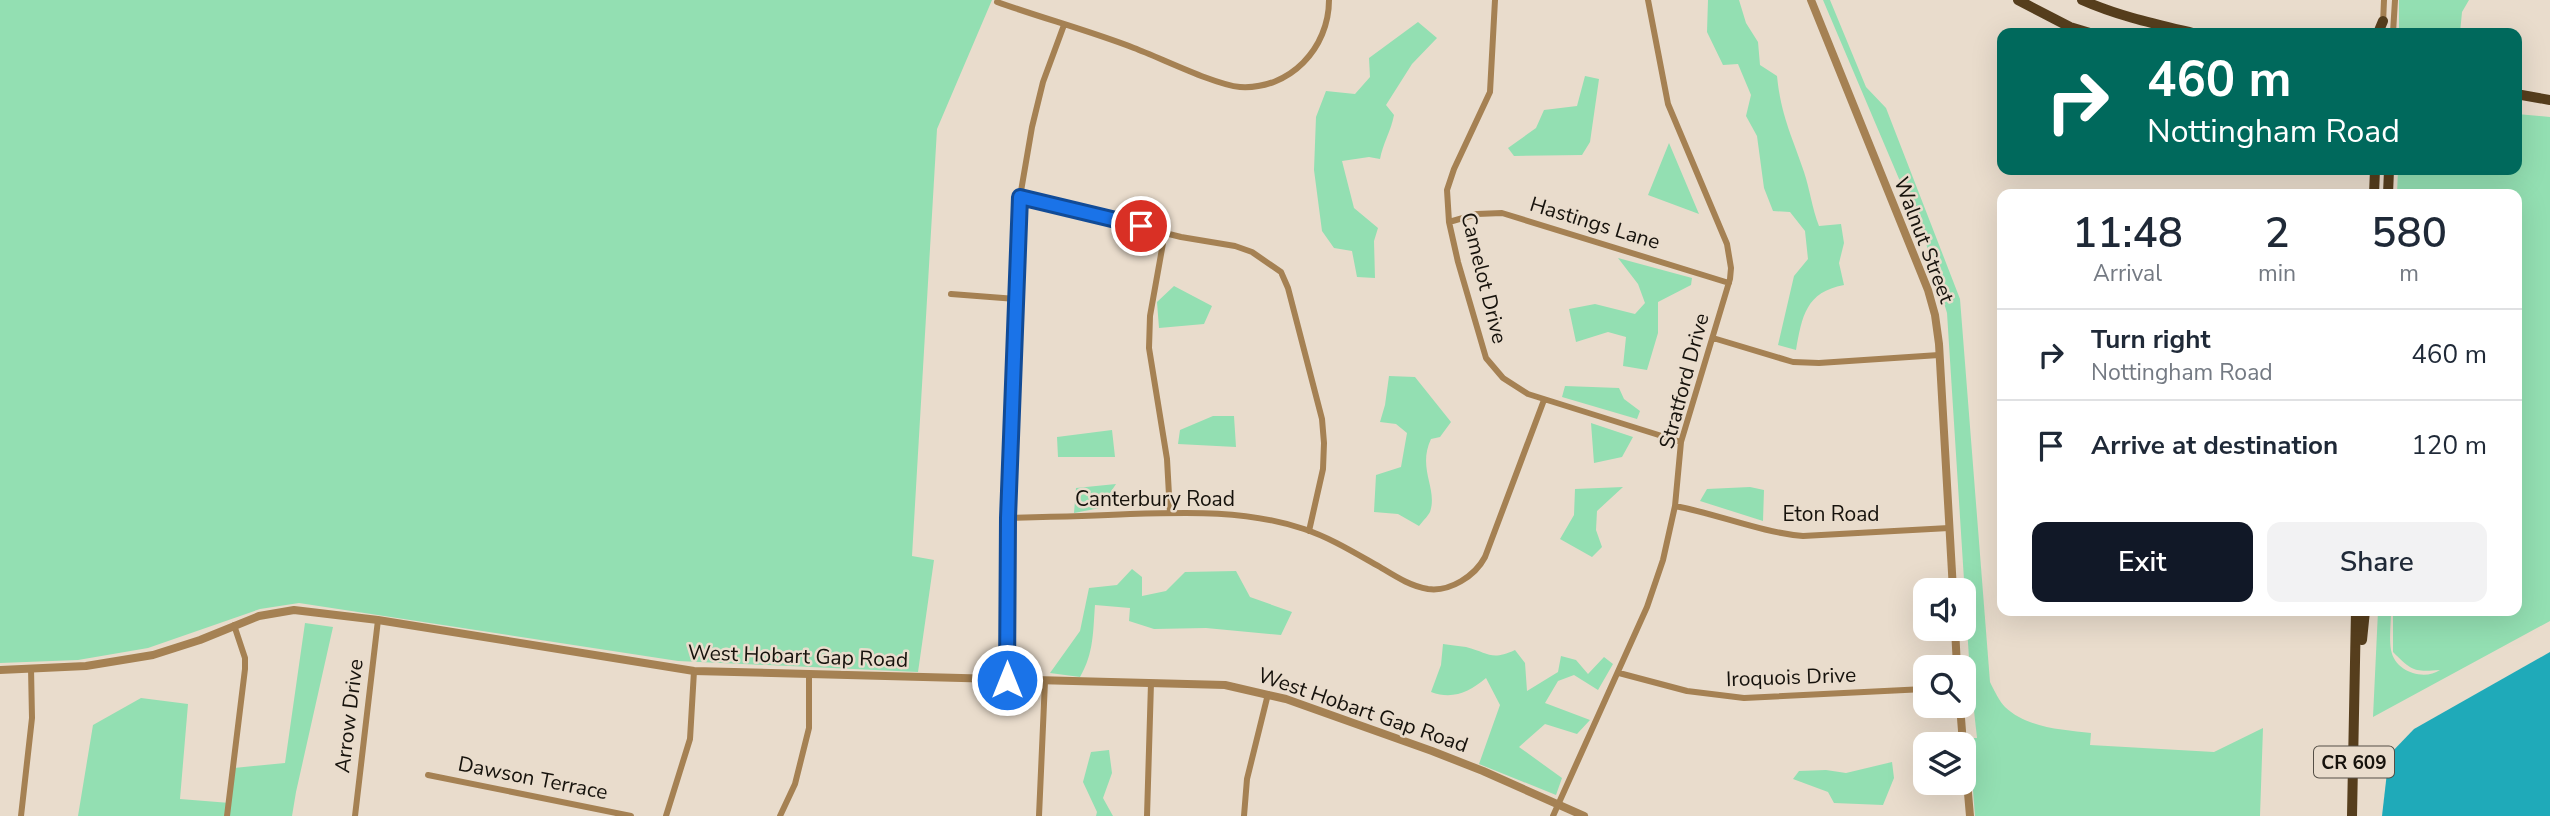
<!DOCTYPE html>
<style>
:root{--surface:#fff;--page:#f2f2f3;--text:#1f2937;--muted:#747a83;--line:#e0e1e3;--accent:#111827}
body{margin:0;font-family:"Nunito Sans",sans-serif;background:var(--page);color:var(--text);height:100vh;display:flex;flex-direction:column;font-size:26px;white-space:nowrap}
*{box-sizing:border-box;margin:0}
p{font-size:23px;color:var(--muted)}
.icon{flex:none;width:38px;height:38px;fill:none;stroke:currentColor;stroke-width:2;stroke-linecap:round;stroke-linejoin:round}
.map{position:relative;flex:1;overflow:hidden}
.details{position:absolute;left:1997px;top:189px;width:525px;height:427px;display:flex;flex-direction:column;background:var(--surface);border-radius:14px;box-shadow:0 7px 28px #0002}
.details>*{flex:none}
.guide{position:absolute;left:1997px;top:28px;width:525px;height:147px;border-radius:14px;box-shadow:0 7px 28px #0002;background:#00695c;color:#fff;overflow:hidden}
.controls{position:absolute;left:1913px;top:578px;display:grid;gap:14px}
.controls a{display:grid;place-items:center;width:63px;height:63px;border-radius:14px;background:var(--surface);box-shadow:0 7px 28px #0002;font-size:35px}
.pin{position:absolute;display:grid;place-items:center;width:60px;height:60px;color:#fff;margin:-30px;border:4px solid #fff;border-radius:50%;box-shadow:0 2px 7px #0007}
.me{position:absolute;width:77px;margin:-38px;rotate:0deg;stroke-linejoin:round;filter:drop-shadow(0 0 5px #0008)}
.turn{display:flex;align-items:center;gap:24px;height:147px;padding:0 35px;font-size:32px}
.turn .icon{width:91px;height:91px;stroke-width:2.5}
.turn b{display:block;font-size:49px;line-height:60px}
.eta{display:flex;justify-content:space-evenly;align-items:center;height:119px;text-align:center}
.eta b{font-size:42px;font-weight:600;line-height:49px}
.button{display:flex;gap:14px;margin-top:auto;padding:14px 35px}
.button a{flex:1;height:80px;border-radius:14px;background:var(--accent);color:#fff;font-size:28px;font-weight:600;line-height:80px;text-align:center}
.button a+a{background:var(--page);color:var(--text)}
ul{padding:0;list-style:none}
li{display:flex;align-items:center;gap:21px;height:91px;padding:0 35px;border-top:2px solid var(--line)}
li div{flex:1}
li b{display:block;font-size:26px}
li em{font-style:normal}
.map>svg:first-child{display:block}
.green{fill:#93dfb2}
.water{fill:#1faab9}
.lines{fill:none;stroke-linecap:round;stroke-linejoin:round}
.minor{stroke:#a58153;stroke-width:6}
.tertiary{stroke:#a58153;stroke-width:8}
.primary{stroke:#563e1d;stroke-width:10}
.route-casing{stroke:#114b97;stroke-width:18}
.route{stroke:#1a73e8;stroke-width:12}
.labels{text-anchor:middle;stroke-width:5;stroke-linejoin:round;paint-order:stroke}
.shield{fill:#e9dccc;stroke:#554f46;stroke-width:2}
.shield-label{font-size:19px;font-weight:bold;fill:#16120c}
.street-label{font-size:21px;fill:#16120c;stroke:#e9dccc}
</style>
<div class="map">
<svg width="2550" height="816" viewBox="0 0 2550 816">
<rect width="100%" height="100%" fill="#e9dccc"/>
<path class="green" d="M 0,0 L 992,0 L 937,129 L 912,556 L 934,560 L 918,672 L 678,661 L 299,603 L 260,609 L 148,648 L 78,660 L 0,663 Z
M 1708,0 L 1739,0 L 1746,23 L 1758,42 L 1760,65 L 1777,76 C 1781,116 1792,136 1804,172 C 1810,190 1812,208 1819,226 L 1841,224 L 1844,243 L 1839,263 L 1844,285 C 1806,292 1802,316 1796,350 L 1778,345 L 1794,276 L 1808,259 L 1805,231 L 1790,212 L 1773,211 L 1764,188 L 1757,136 L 1746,116 L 1751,95 L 1738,64 L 1723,65 L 1707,32 Z
M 1823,0 L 1830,0 L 1866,87 L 1886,108 L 1960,299 L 1990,682 C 1994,690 1999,701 2005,707 C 2027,728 2063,730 2091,733 L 2090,745 L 2214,752 L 2263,728 L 2260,816 L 1975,816 L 1969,738 L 1977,738 L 1970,674 L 1947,313 L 1925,240 Z
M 2399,0 L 2469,0 L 2462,12 L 2460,33 L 2453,33 L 2453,29 L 2441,33 L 2399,33 Z
M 1418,22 L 1437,38 L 1412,64 L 1386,105 L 1394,115 C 1391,131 1383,143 1380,159 L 1369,157 L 1342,161 L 1354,208 L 1378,228 L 1374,241 L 1375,278 L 1357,277 L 1352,251 L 1334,248 L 1322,231 L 1314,170 L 1316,117 L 1326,91 L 1355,94 L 1370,77 L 1369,58 Z
M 1585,76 L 1599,79 L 1590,142 L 1582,155 L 1514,156 L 1508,148 L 1536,128 L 1544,110 L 1577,106 Z
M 2517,114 L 2550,117 L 2550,621 L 2373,717 L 2378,611 L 2391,611 C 2391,623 2389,638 2391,650 C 2395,672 2424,681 2440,670 C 2414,672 2412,671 2393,652 L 2393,611 L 2516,611 L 2516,194 L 2397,194 L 2398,170 L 2516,170 Z
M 1669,143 L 1699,214 L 1648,195 Z
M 1618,258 L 1692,278 L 1691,285 L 1658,302 L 1658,333 L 1647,370 L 1623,366 L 1626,337 L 1608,332 L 1576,342 L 1569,309 L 1595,304 L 1635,314 L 1645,303 L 1638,284 Z
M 1174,286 L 1212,306 L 1204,324 L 1159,328 L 1157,302 Z
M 1389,376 L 1415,377 L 1451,422 L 1440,437 L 1431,439 C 1417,469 1438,488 1430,512 C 1428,516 1422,522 1419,526 L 1398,514 L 1374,512 L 1376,475 L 1401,467 L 1407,433 L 1396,424 L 1380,422 L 1385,405 Z
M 1565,386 L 1619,388 L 1624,399 L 1640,411 L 1637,419 L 1562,397 Z
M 1213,416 L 1234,416 L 1236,447 L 1178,444 L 1180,430 Z
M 1591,423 L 1633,437 L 1622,457 L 1594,463 Z
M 1112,430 L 1115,457 L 1058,457 L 1057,437 Z
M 1116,484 L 1100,508 L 1074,513 L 1076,488 Z
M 1623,487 L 1597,511 L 1596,530 L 1602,547 L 1592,557 L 1560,539 L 1574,515 L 1575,489 Z
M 1750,487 L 1764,490 L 1763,521 L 1700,501 L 1707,489 Z
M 1132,569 L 1142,577 L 1142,596 L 1166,591 L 1185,572 L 1236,571 L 1250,597 L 1292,612 L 1281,635 L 1206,628 L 1154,629 L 1129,621 L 1130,608 L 1095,605 C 1093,631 1094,653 1080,677 L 1050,673 L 1080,631 L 1089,588 L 1117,585 Z
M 305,623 L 333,627 L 296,792 L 292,816 L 78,816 L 93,725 L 141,698 L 188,704 L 180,799 L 230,803 L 234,768 L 285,763 Z
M 1443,644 C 1450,645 1458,646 1466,647 C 1489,653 1491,661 1515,650 L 1525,663 L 1527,691 L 1558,672 L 1561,656 L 1576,660 L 1588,674 L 1604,657 L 1613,664 L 1598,690 L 1574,675 L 1558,681 L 1545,703 L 1590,720 L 1577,734 L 1545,724 L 1519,747 L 1562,778 L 1556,795 L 1479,764 L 1500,705 L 1486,678 C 1469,692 1453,700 1431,692 L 1441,665 Z
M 1109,750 L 1112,773 L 1103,798 L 1113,816 L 1096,816 L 1097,812 L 1083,782 L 1091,752 Z
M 1892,762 L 1894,778 L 1883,805 L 1834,803 L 1828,792 L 1793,779 L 1799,771 L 1826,770 L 1846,773 Z"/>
<path class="water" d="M 2550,652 L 2550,816 L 2382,816 L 2389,755 L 2414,729 Z"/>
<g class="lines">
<path class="minor" d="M 1495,0 L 1490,92 L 1454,169 L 1447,190 L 1449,222 L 1458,262 L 1486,358 L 1503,378 L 1528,394 L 1681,442
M 997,2 C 1042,18 1090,31 1134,48 C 1161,58 1215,85 1240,87 C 1290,90 1329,48 1329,0
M 2383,24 L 2384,0
M 2393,33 L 2395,0
M 1020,197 L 1181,237 L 1235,246 L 1252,252 L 1281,272 L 1288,288 L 1322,419 L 1324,443 L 1323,469 L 1309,531
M 1449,222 L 1477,214 L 1502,213 L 1729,283
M 1165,232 L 1150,316 L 1149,348 L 1167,459 L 1170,513
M 951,294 L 1016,299
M 1713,338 L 1793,362 L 1819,363 L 1939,355
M 1675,506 C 1718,514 1759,532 1803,536 L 1949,528
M 1008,518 C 1049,517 1089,516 1130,514 C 1189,512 1247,510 1304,529 C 1331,538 1355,553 1380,567 C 1395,576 1410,586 1428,589 C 1450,592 1475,576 1485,557 L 1544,400
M 1619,673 L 1687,691 L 1744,698 L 1925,689
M 1007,680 L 1008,518 L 1020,197 L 1032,127 L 1043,82 L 1064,25
M 428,775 L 631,816
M 21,816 L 32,718 L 31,668
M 227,816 L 245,669 L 245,658 L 234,625
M 355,816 L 378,620
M 666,816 L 690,739 L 694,671
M 780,816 L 795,784 L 809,728 L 809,676
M 1039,816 L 1045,681
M 1147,816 L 1151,683
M 1244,816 L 1247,779 L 1268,694
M 1553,816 L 1647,607 L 1663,560 L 1675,506 L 1681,442 L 1730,279 L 1731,268 L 1727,244 L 1668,104 L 1648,0"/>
<path class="tertiary" d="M 1811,0 L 1928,290 L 1935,315 L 1939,344 L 1953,590
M 1955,628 L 1957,667
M 0,670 L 86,666 L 153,655 L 200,640 L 259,616 L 294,610 L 378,620 L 694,671 L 1225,685 L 1286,699 L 1432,751 L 1483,771 L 1584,816
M 1960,705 L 1963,744
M 1964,747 L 1970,816"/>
<path class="primary" d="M 2018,0 L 2070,27 L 2090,33
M 2082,0 C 2118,16 2155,24 2193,33
M 2378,33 L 2383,21
M 2516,94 L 2550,100
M 2374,194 L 2375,170
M 2388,194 L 2389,170
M 2362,640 L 2365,611
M 2352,816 L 2356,611"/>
</g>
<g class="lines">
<defs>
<path id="route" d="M 1007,680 L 1008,518 L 1020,197 L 1141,226"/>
</defs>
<use href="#route" class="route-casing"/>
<use href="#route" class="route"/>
</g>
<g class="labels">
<rect class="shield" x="2314" y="746.5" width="80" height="31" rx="5"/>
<g class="shield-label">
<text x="2354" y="769">CR 609</text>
</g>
<g class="street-label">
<text transform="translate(1595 223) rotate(17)" y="7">Hastings Lane</text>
<text transform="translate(1924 240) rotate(69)" y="7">Walnut Street</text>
<text transform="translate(1484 278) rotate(76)" y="7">Camelot Drive</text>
<text transform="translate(1684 381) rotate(-75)" y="7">Stratford Drive</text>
<text x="1155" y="506">Canterbury Road</text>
<text x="1831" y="521">Eton Road</text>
<text transform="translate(798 656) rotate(2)" y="7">West Hobart Gap Road</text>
<text transform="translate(1791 677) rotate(-2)" y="7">Iroquois Drive</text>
<text transform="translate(1363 710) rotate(19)" y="7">West Hobart Gap Road</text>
<text transform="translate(349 716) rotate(-83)" y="7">Arrow Drive</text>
<text transform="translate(533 778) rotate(11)" y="7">Dawson Terrace</text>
</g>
</g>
</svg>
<div class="controls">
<a><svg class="icon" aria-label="sound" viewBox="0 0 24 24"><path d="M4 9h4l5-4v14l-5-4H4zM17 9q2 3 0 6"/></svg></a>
<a><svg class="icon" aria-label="search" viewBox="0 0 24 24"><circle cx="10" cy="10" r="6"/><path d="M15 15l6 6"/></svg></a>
<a><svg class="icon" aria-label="layers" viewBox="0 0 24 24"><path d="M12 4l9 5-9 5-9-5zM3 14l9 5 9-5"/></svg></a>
</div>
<div class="pin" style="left:1141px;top:226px;background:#d93025"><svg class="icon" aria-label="arrive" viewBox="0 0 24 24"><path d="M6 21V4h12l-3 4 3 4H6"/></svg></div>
<svg class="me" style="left:1007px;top:680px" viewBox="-20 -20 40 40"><circle r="17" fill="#1a73e8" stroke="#fff" stroke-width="3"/><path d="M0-11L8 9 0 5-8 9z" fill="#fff"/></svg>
<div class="guide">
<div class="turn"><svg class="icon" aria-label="right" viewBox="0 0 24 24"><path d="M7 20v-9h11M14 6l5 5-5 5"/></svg><div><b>460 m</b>Nottingham Road</div></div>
</div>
<section class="details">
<div class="eta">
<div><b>11:48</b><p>Arrival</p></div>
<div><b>2</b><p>min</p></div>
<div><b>580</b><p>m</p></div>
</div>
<ul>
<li><svg class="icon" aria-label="right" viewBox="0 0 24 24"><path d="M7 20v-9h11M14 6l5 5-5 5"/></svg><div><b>Turn right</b><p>Nottingham Road</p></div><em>460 m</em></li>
<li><svg class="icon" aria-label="arrive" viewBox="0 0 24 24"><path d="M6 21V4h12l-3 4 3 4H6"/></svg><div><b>Arrive at destination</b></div><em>120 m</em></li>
</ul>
<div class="button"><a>Exit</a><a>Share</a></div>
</section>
</div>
